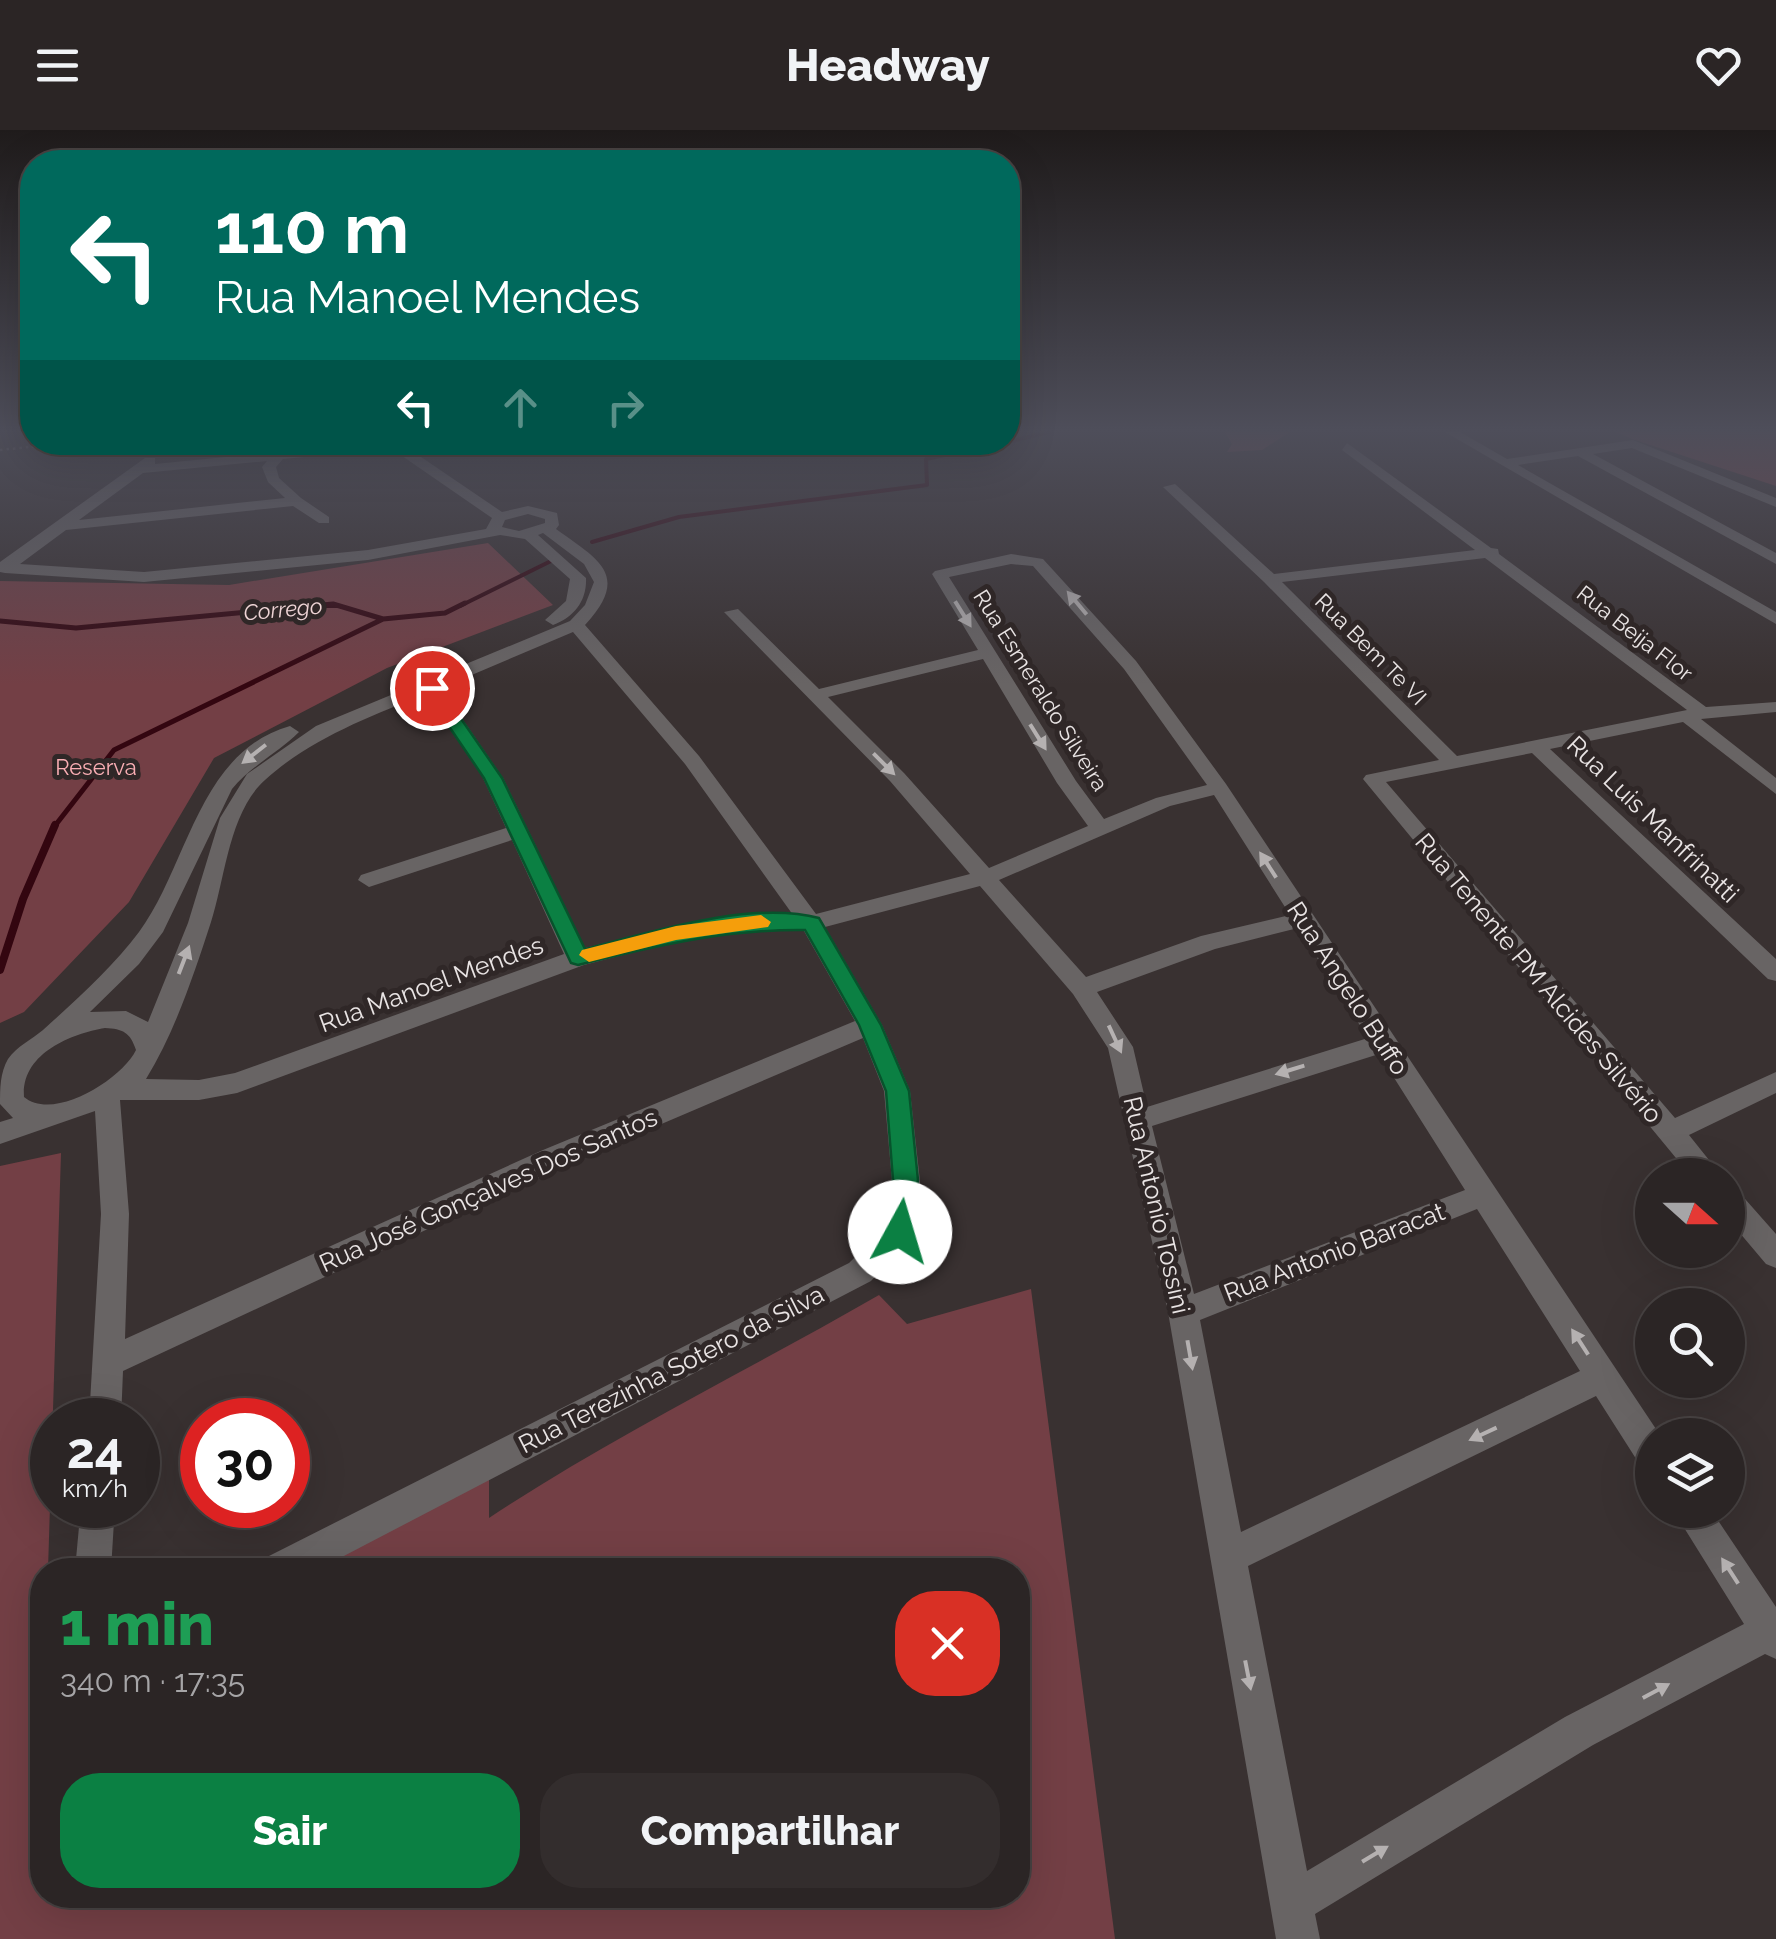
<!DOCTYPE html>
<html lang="pt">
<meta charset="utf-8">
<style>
:root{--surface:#2b2525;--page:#332d2d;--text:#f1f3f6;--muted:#a6a5a7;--line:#474242;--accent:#0b8043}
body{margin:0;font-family:Raleway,sans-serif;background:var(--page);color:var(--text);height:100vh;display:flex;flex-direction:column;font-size:38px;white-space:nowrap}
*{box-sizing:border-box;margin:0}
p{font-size:32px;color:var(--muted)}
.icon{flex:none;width:55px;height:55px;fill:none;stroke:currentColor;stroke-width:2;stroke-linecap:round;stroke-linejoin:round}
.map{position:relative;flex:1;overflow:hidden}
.drawer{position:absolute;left:30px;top:1428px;width:1000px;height:350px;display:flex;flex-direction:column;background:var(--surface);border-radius:40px;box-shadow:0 10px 40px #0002,0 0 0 2px var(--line)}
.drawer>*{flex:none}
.hud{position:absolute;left:20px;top:20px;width:1000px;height:305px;border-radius:40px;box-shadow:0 10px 40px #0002,0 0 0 2px var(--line);background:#00695c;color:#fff;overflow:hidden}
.needle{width:65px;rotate:111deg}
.tools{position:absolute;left:1635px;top:1028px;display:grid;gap:20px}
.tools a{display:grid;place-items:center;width:110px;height:110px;border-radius:50%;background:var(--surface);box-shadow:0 10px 40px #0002,0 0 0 2px var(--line);font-size:50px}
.speed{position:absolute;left:30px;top:1268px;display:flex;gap:20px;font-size:50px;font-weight:700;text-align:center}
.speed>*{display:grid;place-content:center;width:130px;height:130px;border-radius:50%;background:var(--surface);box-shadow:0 10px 40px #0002,0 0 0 2px var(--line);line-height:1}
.speed small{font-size:25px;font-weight:400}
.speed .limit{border:15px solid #d22;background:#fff;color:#111}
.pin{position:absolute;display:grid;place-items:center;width:85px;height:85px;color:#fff;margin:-42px;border:5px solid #fff;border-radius:50%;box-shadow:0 2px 10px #0007}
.me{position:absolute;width:110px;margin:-55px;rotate:6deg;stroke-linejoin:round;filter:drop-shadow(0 0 8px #0008)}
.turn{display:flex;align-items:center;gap:35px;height:210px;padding:0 30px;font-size:45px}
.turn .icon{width:130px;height:130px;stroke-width:2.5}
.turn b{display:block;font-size:70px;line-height:85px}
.lanes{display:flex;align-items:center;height:95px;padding:0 30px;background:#0003;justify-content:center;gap:50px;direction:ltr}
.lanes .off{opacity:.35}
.round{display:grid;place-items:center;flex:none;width:105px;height:105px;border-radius:40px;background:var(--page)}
.summary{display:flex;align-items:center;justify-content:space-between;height:170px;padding:0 30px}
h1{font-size:60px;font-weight:800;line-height:75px;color:#1e9e55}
.action{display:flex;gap:20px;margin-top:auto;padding:20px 30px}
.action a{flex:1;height:115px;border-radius:40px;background:var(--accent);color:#fff;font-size:40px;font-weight:800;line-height:115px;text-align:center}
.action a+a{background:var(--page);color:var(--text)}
header{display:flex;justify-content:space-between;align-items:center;height:130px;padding:0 30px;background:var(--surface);font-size:45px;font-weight:800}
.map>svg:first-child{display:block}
.green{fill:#733f45}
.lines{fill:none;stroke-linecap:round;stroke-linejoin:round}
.stream-far2{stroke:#330610;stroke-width:4}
.stream-far1{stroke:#330610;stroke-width:5}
.stream{stroke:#330610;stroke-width:8}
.path{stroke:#797272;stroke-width:2.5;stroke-dasharray:2.5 4;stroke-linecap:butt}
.street{fill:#686464;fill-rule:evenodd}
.oneway{fill:#b5b1b1}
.route{fill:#0b8043;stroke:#07532c;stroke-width:2.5}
.slow{fill:#f59e0b}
.labels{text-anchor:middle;stroke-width:10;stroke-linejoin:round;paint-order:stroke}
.far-water-label{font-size:22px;font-style:italic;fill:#efd5d6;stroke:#2f2727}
.far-street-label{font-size:22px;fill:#e9e4e4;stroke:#2f2727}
.far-park-label{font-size:22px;fill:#faaeb4;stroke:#2f2727}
.street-label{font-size:25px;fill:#e9e4e4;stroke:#2f2727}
</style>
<header><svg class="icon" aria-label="menu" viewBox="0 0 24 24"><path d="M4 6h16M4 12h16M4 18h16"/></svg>Headway<svg class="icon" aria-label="heart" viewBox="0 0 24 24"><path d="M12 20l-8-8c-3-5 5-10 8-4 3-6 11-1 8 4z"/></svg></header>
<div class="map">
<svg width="1776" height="1809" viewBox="0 0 1776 1809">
<rect width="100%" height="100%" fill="#393131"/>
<path class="green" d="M 1225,302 L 1290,302 L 1262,320 L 1227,322 L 1232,314 Z
M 1616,302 L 1776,302 L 1776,356 L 1632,309 Z
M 488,413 L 553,475 L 387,538 L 214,628 L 129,772 L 24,882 L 0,893 L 0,451 L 229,455 Z
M 61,1023 L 48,1440 L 42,1440 L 42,1765 L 1018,1765 L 1018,1440 L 293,1440 L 489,1340 L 489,1388 C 614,1305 749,1240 879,1165 L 907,1194 L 1031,1159 L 1115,1809 L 0,1809 L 0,1036 Z"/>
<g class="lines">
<path class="stream-far2" d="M 1008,312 L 1049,302
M 592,412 L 679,387 L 927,355 L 926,329 L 1007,312
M 313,476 L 339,476
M 460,476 L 553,430"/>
<path class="stream-far1" d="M 0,491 L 76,498 L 333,474 L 383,489 L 445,483 L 465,473
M 54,697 L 114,620 L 383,489"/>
<path class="stream" d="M 0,840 L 23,769 L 55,695"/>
<path class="path" d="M 52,312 L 49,315 L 71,312
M 0,320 L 49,315"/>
<path class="street" d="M 1445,302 L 1460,302 L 1507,329 L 1633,310 L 1776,368 L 1776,377 L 1632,318 L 1593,324 L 1776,423 L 1776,434 L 1578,326 L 1518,335 L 1776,482 L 1776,494 Z
M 379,312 L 399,312 L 502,382 L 528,376 L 557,383 L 559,395 L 556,399 C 599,430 631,445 585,495 L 699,626 L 816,784 L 970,744 L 890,651 L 724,482 L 738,479 L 819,559 L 978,520 L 932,444 L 935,441 L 1011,424 L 1043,429 L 1136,531 L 1226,654 L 1660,1305 L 1652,1305 L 1652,1340 L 1640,1335 L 1596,1266 L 1248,1436 L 1307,1741 L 1565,1587 L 1744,1494 L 1673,1380 L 1711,1380 L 1776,1477 L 1776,1529 L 1765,1524 L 1593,1615 L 1315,1784 L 1320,1809 L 1276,1809 L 1168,1182 L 1108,918 L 1073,864 L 980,756 L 825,797 L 882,895 L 910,961 L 920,1051 L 915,1102 L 871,1151 L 317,1440 L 262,1440 L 267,1427 L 849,1133 L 886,1097 L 892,1051 L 884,961 L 863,908 L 563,1036 L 123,1241 L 121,1290 L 89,1290 L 101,1084 L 95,981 L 0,1014 L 0,992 L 13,988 L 0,974 C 0,958 0,943 8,929 C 17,916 31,910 43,900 C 75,871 113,837 139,802 C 188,736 198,622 290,596 L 299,602 C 278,623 252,635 232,659 L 163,802 L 139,834 L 90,882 L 126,881 L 148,892 L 188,793 L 220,688 L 247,644 L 316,596 L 570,491 L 585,475 L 594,452 L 584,434 L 543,403 L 538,405 L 586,448 C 587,471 574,487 553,495 L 545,490 L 566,471 L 570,449 L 525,409 L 500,405 L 368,430 L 144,452 L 5,443 L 0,442 L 0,432 L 145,328 L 155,328 L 155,334 ZM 392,319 L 492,388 L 486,399 L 368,420 L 144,442 L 20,434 L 66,400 L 293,376 L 319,393 L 329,393 L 329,387 L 301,368 L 279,348 L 276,337 L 283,329 ZM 267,331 L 262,337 L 268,352 L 285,368 L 79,390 L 143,343 ZM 528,384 L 545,389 L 545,393 L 519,401 L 502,397 L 505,390 ZM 1011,434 L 1033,436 L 1124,539 L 1207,655 L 1156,668 L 1104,689 L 1076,651 L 949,447 ZM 573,502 L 685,634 L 793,785 C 722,784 654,801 585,818 L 503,648 L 441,558 ZM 983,529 L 1057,653 L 1088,696 L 989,738 L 904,643 L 828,567 ZM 427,563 L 483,648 L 506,698 L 361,745 L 358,750 L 369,757 L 512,710 L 564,824 L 235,943 L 199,950 L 146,949 C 175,902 194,844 211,792 C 225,749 229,682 265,650 C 311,608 370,587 427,563 ZM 1214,665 L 1290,785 L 1201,806 L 1086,847 L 999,750 L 1170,676 ZM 1298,798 L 1368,908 L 1147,977 L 1133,917 L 1097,862 L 1215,819 ZM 755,800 L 804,801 L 855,891 L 543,1020 L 125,1209 L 129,1084 L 120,970 L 199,970 L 237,963 L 584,835 L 676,811 ZM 105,898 C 123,899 130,902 136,920 C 122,949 54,992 24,967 C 21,924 70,904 105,898 ZM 1379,924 L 1465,1060 L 1194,1164 L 1152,996 ZM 1477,1079 L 1580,1241 L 1241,1402 L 1200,1190 Z
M 1347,313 L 1491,418 L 1498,419 L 1499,424 L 1706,577 L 1776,572 L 1776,582 L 1701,589 L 1776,648 L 1776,664 L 1683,592 L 1550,619 L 1776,829 L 1776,851 L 1768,849 L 1532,623 L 1386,652 L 1675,988 L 1776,942 L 1776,963 L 1689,1005 L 1721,1045 L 1690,1045 L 1363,649 L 1366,645 L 1439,630 L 1264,452 L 1163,357 L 1175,354 L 1274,444 L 1475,420 L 1342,320 ZM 1485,428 L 1687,580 L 1457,626 L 1282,452 Z
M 1728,1057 L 1738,1061 L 1776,1104 L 1776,1138 L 1766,1134 L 1728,1089 Z
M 81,1375 L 115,1375 L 111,1440 L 75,1440 Z"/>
</g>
<defs><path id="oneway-solid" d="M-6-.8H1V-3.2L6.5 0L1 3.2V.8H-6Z" transform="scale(2.5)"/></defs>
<g class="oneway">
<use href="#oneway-solid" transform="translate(1077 473) rotate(-130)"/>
<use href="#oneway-solid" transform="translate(963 484) rotate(58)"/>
<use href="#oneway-solid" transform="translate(1038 607) rotate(58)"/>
<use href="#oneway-solid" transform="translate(254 624) rotate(142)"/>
<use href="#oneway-solid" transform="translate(884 634) rotate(45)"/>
<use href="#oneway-solid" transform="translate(1268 735) rotate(-123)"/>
<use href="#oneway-solid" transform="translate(184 830) rotate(-69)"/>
<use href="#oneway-solid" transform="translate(1115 909) rotate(65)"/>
<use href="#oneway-solid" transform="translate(1290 940) rotate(163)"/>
<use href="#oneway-solid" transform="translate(1580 1212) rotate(-123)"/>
<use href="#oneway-solid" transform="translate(1190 1225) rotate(80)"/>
<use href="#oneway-solid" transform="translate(1483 1304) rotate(155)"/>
<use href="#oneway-solid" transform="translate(1730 1441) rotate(-123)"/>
<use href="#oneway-solid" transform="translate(1248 1545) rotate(79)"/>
<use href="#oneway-solid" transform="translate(1656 1561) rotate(-28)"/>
<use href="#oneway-solid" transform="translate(1375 1724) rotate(-31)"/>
</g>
<linearGradient id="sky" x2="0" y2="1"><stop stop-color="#1f1b1b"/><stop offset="0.54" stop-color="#4e4e5a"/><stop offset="1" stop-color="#4e4e5a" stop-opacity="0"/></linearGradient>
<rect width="1776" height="555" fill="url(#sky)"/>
<path class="route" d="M 426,554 L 437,554 L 502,648 L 585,819 C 651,802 751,770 819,788 L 881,895 L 909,961 L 918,1050 L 909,1110 L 890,1110 L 887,1102 L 893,1050 L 886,961 L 859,895 L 805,800 C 726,799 654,816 578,835 L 571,833 L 484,648 L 423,558 Z"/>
<path class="slow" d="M 761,785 L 771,792 L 768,797 L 676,810 L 589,832 L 579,825 L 582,820 L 676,796 Z"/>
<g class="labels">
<g class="far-water-label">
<text transform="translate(283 479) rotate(-5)" y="8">Corrego</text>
</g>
<g class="far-street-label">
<text transform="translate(1635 503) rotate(38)" y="8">Rua Beija Flor</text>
<text transform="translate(1371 519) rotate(45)" y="8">Rua Bem Te VI</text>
<text transform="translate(1041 560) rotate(58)" y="8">Rua Esmeraldo Silveira</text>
</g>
<g class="far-park-label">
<text x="96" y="645">Reserva</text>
</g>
<g class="street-label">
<text transform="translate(1653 689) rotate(44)" y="9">Rua Luis Manfrinatti</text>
<text transform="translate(1539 848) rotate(50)" y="9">Rua Tenente PM Alcides Silvério</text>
<text transform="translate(431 854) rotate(-20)" y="9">Rua Manoel Mendes</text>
<text transform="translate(1348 858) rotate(57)" y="9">Rua Angelo Buffo</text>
<text transform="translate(488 1060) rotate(-24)" y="9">Rua José Gonçalves Dos Santos</text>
<text transform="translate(1157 1075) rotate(77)" y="9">Rua Antonio Tossini</text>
<text transform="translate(1334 1122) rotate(-21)" y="9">Rua Antonio Baracat</text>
<text transform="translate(671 1239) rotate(-27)" y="9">Rua Terezinha Sotero da Silva</text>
</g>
</g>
</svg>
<div class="tools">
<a><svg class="needle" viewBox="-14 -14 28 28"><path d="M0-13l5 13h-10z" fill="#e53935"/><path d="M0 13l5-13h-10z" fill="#a6a5a7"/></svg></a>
<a><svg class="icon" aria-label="search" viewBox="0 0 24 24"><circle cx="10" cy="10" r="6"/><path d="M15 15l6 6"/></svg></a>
<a><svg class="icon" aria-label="layers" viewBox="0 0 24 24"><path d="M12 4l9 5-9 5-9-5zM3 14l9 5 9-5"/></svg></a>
</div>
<div class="speed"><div>24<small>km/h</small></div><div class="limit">30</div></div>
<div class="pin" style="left:432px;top:558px;background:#d93025"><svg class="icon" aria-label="arrive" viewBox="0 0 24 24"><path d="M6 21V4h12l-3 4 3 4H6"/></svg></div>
<svg class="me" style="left:900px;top:1102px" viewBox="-20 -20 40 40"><circle r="19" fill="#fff"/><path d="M0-13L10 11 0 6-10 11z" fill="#0b8043"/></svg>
<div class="hud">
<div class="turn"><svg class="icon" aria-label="left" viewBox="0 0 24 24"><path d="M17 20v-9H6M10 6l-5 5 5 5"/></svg><div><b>110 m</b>Rua Manoel Mendes</div></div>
<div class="lanes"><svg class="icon" aria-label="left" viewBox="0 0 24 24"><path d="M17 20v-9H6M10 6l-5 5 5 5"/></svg><svg class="icon off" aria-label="ahead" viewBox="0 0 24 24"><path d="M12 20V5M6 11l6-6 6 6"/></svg><svg class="icon off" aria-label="right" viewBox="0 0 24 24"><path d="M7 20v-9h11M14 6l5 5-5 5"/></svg></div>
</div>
<section class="drawer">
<div class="summary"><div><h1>1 min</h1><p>340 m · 17:35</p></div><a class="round" style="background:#d93025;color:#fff"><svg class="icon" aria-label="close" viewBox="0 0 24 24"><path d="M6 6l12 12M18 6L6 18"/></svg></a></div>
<div class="action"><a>Sair</a><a>Compartilhar</a></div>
</section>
</div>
